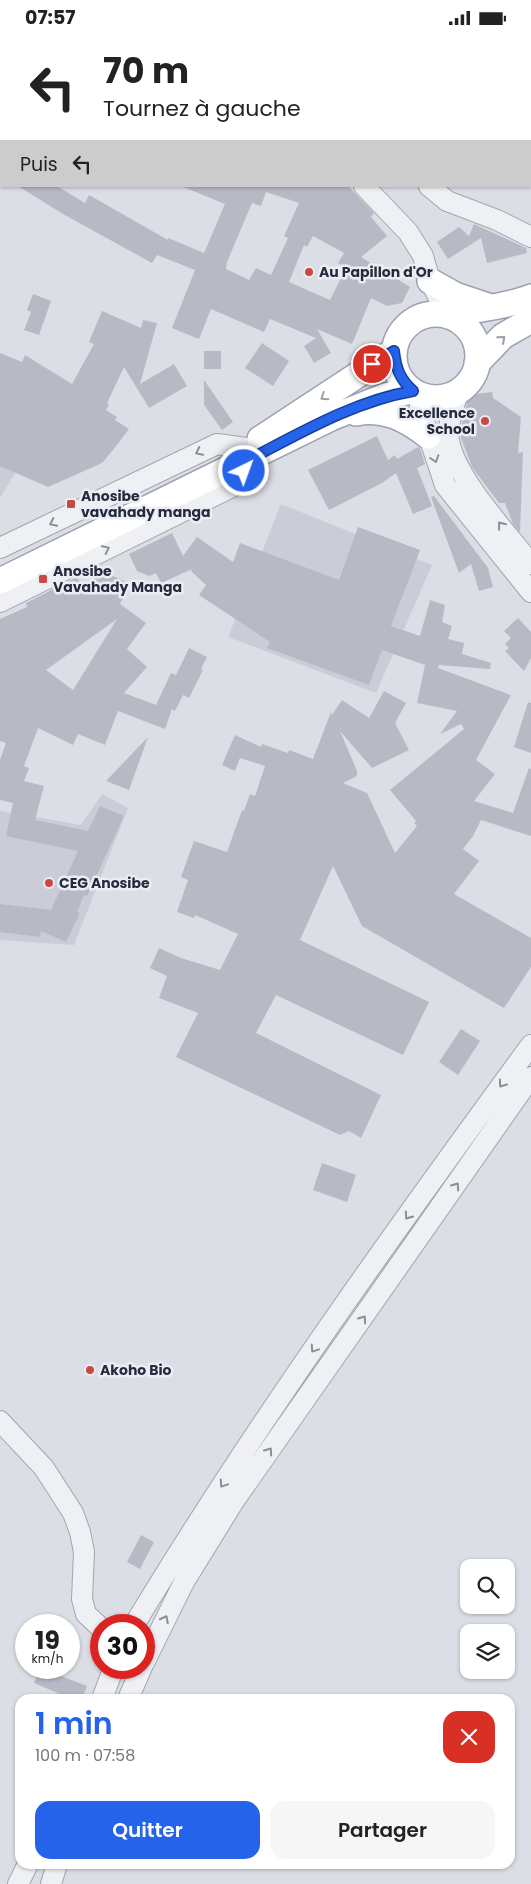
<!DOCTYPE html>
<html lang="fr">
<meta charset="utf-8">
<style>
:root{--surface:#fff;--page:#f6f6f6;--text:#222;--muted:#767676;--accent:#2563eb}
body{margin:0;font-family:Poppins,sans-serif;background:var(--page);color:var(--text);height:100vh;display:flex;flex-direction:column;font-size:19px;white-space:nowrap}
*{box-sizing:border-box;margin:0}
p{font-size:16px;color:var(--muted)}
.icon{flex:none;width:28px;height:28px;fill:none;stroke:currentColor;stroke-width:2;stroke-linecap:round;stroke-linejoin:round}
.map{position:relative;flex:1;overflow:hidden}
.side{position:absolute;left:15px;top:1659px;width:500px;height:175px;display:flex;flex-direction:column;background:var(--surface);border-radius:15px;box-shadow:0 1px 4px #0004}
.side>*{flex:none}
.top-card{position:absolute;left:0px;top:0px;width:531px;height:152px;box-shadow:0 1px 4px #0004;background:#fff;color:var(--text);overflow:hidden}
.tools{position:absolute;left:460px;top:1524px;display:grid;gap:10px}
.tools a{display:grid;place-items:center;width:55px;height:55px;border-radius:10px;background:var(--surface);box-shadow:0 1px 4px #0004;font-size:25px}
.speed{position:absolute;left:15px;top:1579px;display:flex;gap:10px;font-size:25px;font-weight:700;text-align:center}
.speed>*{display:grid;place-content:center;width:65px;height:65px;border-radius:50%;background:var(--surface);box-shadow:0 1px 4px #0004;line-height:1}
.speed small{font-size:12px;font-weight:400}
.speed .limit{border:8px solid #d22;background:#fff;color:#111}
.pin{position:absolute;display:grid;place-items:center;width:42px;height:42px;color:#fff;margin:-21px;border:2px solid #fff;border-radius:50%;box-shadow:0 1px 5px #0007}
.me{position:absolute;width:55px;margin:-28px;rotate:42deg;stroke-linejoin:round;filter:drop-shadow(0 0 4px #0008)}
.turn{display:flex;align-items:center;gap:18px;height:105px;padding:0 20px;font-size:22px}
.turn .icon{width:65px;height:65px;stroke-width:2.5}
.turn b{display:block;font-size:35px;line-height:42px}
.then{display:flex;align-items:center;height:48px;padding:0 20px;background:#0003;gap:10px;font-size:19px}
.round{display:grid;place-items:center;flex:none;width:52px;height:52px;border-radius:15px;background:var(--page)}
.headline{display:flex;align-items:center;justify-content:space-between;height:85px;padding:0 20px}
h1{font-size:30px;font-weight:600;line-height:38px;color:var(--accent)}
.primary-button{display:flex;gap:10px;margin-top:auto;padding:10px 20px}
.primary-button a{flex:1;height:58px;border-radius:15px;background:var(--accent);color:#fff;font-size:20px;font-weight:600;line-height:58px;text-align:center}
.primary-button a+a{background:var(--page);color:var(--text)}
.status{display:flex;justify-content:space-between;align-items:center;height:35px;padding:0 25px;background:var(--surface);direction:ltr}
.status svg{height:14px;fill:currentColor}
.map>svg:first-child{display:block}
.built{fill:#cacdd8}
.building{fill:#b7b9c5;fill-rule:evenodd}
.lines{fill:none;stroke-linecap:round;stroke-linejoin:round}
.minor-casing{stroke:#a2a4b0;stroke-width:22}
.major-casing{stroke:#9ca0b1;stroke-width:28}
.minor{stroke:#eff0f4;stroke-width:20}
.major{stroke:#fff;stroke-width:25}
.oneway{stroke:#9e9fa7}
.oneway2{stroke:#8b8d98}
.route-casing{stroke:#184099;stroke-width:12}
.route{stroke:#2563eb;stroke-width:9}
.poi-dot{fill:#c94944;stroke:#ebedf4;stroke-width:2}
.labels{text-anchor:middle;stroke-width:5;stroke-linejoin:round;paint-order:stroke}
.poi-label{font-size:14px;font-weight:bold;fill:#272a3c;stroke:#ebedf4;text-anchor:start}
</style>
<div class="status"><b>07:57</b><svg viewBox="0 0 49 12"><path d="M0 12V9h3v3zM5 12V6h3v6zM10 12V3h3v9zM15 12V0h3v12zM26 1h20v11H26zM47 4h2v5h-2z"/></svg></div>
<div class="map">
<svg width="531" height="1849" viewBox="0 0 531 1849">
<rect width="100%" height="100%" fill="#dcdee6"/>
<path class="built" d="M 0,402 L 27,418 L 0,463 Z
M 281,469 L 432,530 L 376,658 L 228,602 Z
M 102,759 L 128,773 L 74,910 L 0,905 L 0,776 L 81,790 Z"/>
<path class="building" d="M 18,151 L 57,151 L 85,168 L 89,160 L 168,205 L 168,203 L 204,218 L 225,169 L 181,151 L 348,151 L 374,178 L 371,182 L 387,201 L 361,222 L 410,252 L 402,268 L 387,271 L 371,263 L 352,309 L 317,294 L 331,318 L 314,328 L 304,311 L 316,303 L 270,284 L 264,297 L 211,274 L 199,304 L 172,293 L 195,235 L 157,220 L 152,228 L 63,179 ZM 266,157 L 299,168 L 284,201 L 288,203 L 271,240 L 256,233 L 249,245 L 226,234 L 227,227 L 252,168 L 261,171 ZM 313,201 L 344,218 L 338,228 L 346,233 L 330,265 L 289,247 L 304,210 L 307,212 Z
M 474,189 L 526,213 L 527,218 L 487,228 L 481,203 L 448,224 L 437,207 L 459,192 L 469,201 Z
M 33,259 L 51,266 L 39,300 L 24,295 L 31,277 L 27,275 Z
M 102,276 L 141,293 L 143,285 L 157,288 L 140,349 L 174,329 L 187,351 L 149,373 L 124,332 L 107,368 L 109,370 L 106,375 L 117,382 L 115,385 L 129,394 L 113,415 L 102,428 L 48,452 L 0,431 L 0,318 L 22,327 L 25,320 L 72,349 L 94,309 L 89,307 Z
M 262,308 L 289,326 L 273,351 L 245,333 Z
M 204,316 L 221,316 L 221,334 L 204,334 Z
M 204,345 L 233,387 L 222,395 L 204,370 Z
M 492,357 L 493,363 L 521,382 L 518,418 L 523,417 L 520,497 L 513,489 L 505,468 L 499,468 L 472,432 L 461,403 L 462,389 L 469,360 Z
M 377,401 L 388,425 L 395,420 L 397,424 L 418,412 L 420,413 L 425,429 L 417,433 L 432,471 L 413,479 L 396,438 L 382,448 L 329,475 L 308,435 Z
M 434,461 L 488,533 L 493,552 L 479,556 L 471,529 L 459,538 L 431,462 Z
M 358,492 L 420,515 L 391,591 L 420,601 L 430,565 L 445,570 L 442,587 L 452,591 L 448,604 L 464,608 L 462,619 L 491,628 L 490,634 L 439,630 L 438,633 L 511,660 L 476,725 L 495,739 L 474,766 L 513,778 L 529,733 L 531,734 L 531,801 L 481,785 L 473,801 L 463,814 L 479,826 L 454,859 L 531,903 L 531,932 L 504,973 L 362,891 L 333,831 L 300,905 L 429,967 L 403,1020 L 276,960 L 256,998 L 381,1060 L 361,1103 L 349,1096 L 340,1100 L 176,1022 L 198,978 L 159,963 L 167,941 L 150,933 L 159,913 L 181,923 L 220,935 L 238,899 L 195,880 L 194,883 L 177,877 L 188,845 L 181,842 L 194,806 L 227,817 L 242,775 L 244,776 L 250,759 L 255,761 L 265,731 L 240,723 L 235,736 L 222,730 L 235,700 L 261,712 L 262,709 L 288,718 L 289,715 L 313,724 L 331,677 L 332,680 L 342,665 L 369,683 L 384,656 L 406,668 L 395,688 L 409,715 L 372,733 L 340,696 L 357,736 L 357,741 L 343,748 L 367,758 L 395,818 L 417,791 L 414,788 L 416,786 L 390,755 L 464,694 L 461,689 L 440,699 L 457,676 L 417,668 L 425,630 L 382,615 L 369,650 L 267,613 L 270,607 L 199,560 L 206,550 L 191,536 L 192,534 L 161,548 L 156,538 L 149,541 L 137,536 L 129,519 L 172,498 L 183,521 L 197,502 L 233,527 L 240,508 L 339,545 Z
M 98,534 L 130,549 L 120,569 L 146,588 L 127,614 L 147,632 L 124,658 L 156,670 L 171,638 L 176,640 L 189,613 L 207,622 L 201,634 L 203,635 L 189,663 L 183,660 L 175,676 L 172,674 L 165,694 L 118,676 L 105,710 L 78,699 L 73,710 L 38,693 L 24,731 L 29,733 L 24,746 L 44,751 L 35,785 L 88,796 L 100,771 L 124,781 L 87,861 L 84,860 L 77,877 L 80,878 L 66,907 L 41,896 L 40,902 L 0,897 L 0,869 L 51,875 L 78,816 L 6,801 L 13,768 L 0,765 L 0,725 L 6,708 L 0,706 L 0,584 L 27,572 L 26,568 L 77,542 L 87,559 ZM 117,584 L 73,655 L 46,635 Z
M 518,583 L 531,597 L 531,623 L 524,636 L 505,616 L 509,613 L 505,609 L 511,603 L 504,596 Z
M 528,667 L 531,668 L 531,718 L 514,712 Z
M 148,702 L 129,755 L 106,746 Z
M 461,994 L 480,1006 L 458,1040 L 439,1027 Z
M 322,1128 L 356,1140 L 347,1167 L 313,1155 Z
M 141,1500 L 154,1507 L 140,1534 L 127,1527 Z
M 40,1633 L 87,1651 L 82,1664 L 72,1664 L 34,1648 Z"/>
<g class="lines">
<defs>
<path id="minor" d="M 199,0 L 200,1
M 365,0 L 365,1
M 364,151 L 408,197 L 423,221 L 430,246 L 448,281
M 429,151 L 447,166 L 497,185 L 531,202
M 458,357 C 454,372 447,389 449,405 C 455,443 507,498 531,529
M 420,360 L 420,375 L 445,450 L 531,557
M 0,513 L 217,409 L 246,413
M 0,567 L 238,449 L 250,424
M 0,1386 L 44,1433 L 73,1478 L 80,1497 L 84,1517 L 82,1564 L 86,1579 L 101,1593
M 134,1590 C 255,1390 393,1198 531,1010
M 144,1628 L 184,1547 L 234,1466 L 531,1042
M 102,1664 L 114,1632
M 128,1664 L 142,1632
M 18,1849 L 28,1829
M 51,1849 L 57,1829"/>
<path id="major" d="M 430,246 L 455,260 L 488,271
M394 321a42 42 0 1 1 84 0a42 42 0 1 1-84 0Z
M 448,281 C 476,273 504,273 531,262
M 477,328 L 503,301 L 531,285
M 356,378 C 384,372 406,384 428,401
M 260,404 L 394,316
M 0,546 L 331,383 L 385,361 L 413,356"/>
</defs>
<use href="#minor" class="minor-casing"/>
<use href="#major" class="major-casing"/>
<use href="#minor" class="minor"/>
<use href="#major" class="major"/>
</g>
<defs><path id="oneway-chevron" d="M-2-3.5L2.5 0L-2 3.5" fill="none" stroke-width="1.6" stroke-linecap="round" stroke-linejoin="round" transform="scale(1.25)"/></defs>
<g class="oneway">
<use href="#oneway-chevron" transform="translate(502 304) rotate(-41)"/>
<use href="#oneway-chevron" transform="translate(324 362) rotate(146)"/>
</g>
<g class="oneway2">
<use href="#oneway-chevron" transform="translate(199 417) rotate(154)"/>
<use href="#oneway-chevron" transform="translate(435 424) rotate(72)"/>
<use href="#oneway-chevron" transform="translate(53 488) rotate(154)"/>
<use href="#oneway-chevron" transform="translate(501 490) rotate(-128)"/>
<use href="#oneway-chevron" transform="translate(106 514) rotate(-26)"/>
<use href="#oneway-chevron" transform="translate(502 1049) rotate(126)"/>
<use href="#oneway-chevron" transform="translate(456 1151) rotate(-55)"/>
<use href="#oneway-chevron" transform="translate(408 1181) rotate(125)"/>
<use href="#oneway-chevron" transform="translate(363 1284) rotate(-55)"/>
<use href="#oneway-chevron" transform="translate(314 1314) rotate(124)"/>
<use href="#oneway-chevron" transform="translate(269 1416) rotate(-55)"/>
<use href="#oneway-chevron" transform="translate(223 1449) rotate(124)"/>
<use href="#oneway-chevron" transform="translate(165 1584) rotate(-63)"/>
</g>
<g class="lines">
<defs>
<path id="route" d="M 244,436 L 250,424 C 302,397 355,366 413,356 C 400,344 396,334 394,316 L 372,329"/>
</defs>
<use href="#route" class="route-casing"/>
<use href="#route" class="route"/>
</g>
<g class="poi-dot">
<circle cx="309" cy="237" r="5"/>
<circle cx="485" cy="386" r="5"/>
<rect x="66" y="464" width="10" height="10" rx="2.5"/>
<rect x="38" y="539" width="10" height="10" rx="2.5"/>
<circle cx="49" cy="848" r="5"/>
<circle cx="90" cy="1335" r="5"/>
</g>
<g class="labels">
<g class="poi-label">
<text x="319" y="242">Au Papillon d'Or</text>
<text x="475" y="383" text-anchor="end">Excellence<tspan x="475" dy="16">School</tspan></text>
<text x="81" y="466">Anosibe<tspan x="81" dy="16">vavahady manga</tspan></text>
<text x="53" y="541">Anosibe<tspan x="53" dy="16">Vavahady Manga</tspan></text>
<text x="59" y="853">CEG Anosibe</text>
<text x="100" y="1340">Akoho Bio</text>
</g>
</g>
</svg>
<div class="tools">
<a><svg class="icon" aria-label="search" viewBox="0 0 24 24"><circle cx="10" cy="10" r="6"/><path d="M15 15l6 6"/></svg></a>
<a><svg class="icon" aria-label="layers" viewBox="0 0 24 24"><path d="M12 4l9 5-9 5-9-5zM3 14l9 5 9-5"/></svg></a>
</div>
<div class="speed"><div>19<small>km/h</small></div><div class="limit">30</div></div>
<div class="pin" style="left:372px;top:329px;background:#d93025"><svg class="icon" aria-label="arrive" viewBox="0 0 24 24"><path d="M6 21V4h12l-3 4 3 4H6"/></svg></div>
<svg class="me" style="left:244px;top:436px" viewBox="-20 -20 40 40"><circle r="17" fill="#2563eb" stroke="#fff" stroke-width="3"/><path d="M0-11L8 9 0 5-8 9z" fill="#fff"/></svg>
<div class="top-card">
<div class="turn"><svg class="icon" aria-label="left" viewBox="0 0 24 24"><path d="M17 20v-9H6M10 6l-5 5 5 5"/></svg><div><b>70 m</b>Tournez à gauche</div></div>
<div class="then">Puis<svg class="icon" aria-label="left" viewBox="0 0 24 24"><path d="M17 20v-9H6M10 6l-5 5 5 5"/></svg></div>
</div>
<section class="side">
<div class="headline"><div><h1>1 min</h1><p>100 m · 07:58</p></div><a class="round" style="background:#d93025;color:#fff"><svg class="icon" aria-label="close" viewBox="0 0 24 24"><path d="M6 6l12 12M18 6L6 18"/></svg></a></div>
<div class="primary-button"><a>Quitter</a><a>Partager</a></div>
</section>
</div>
